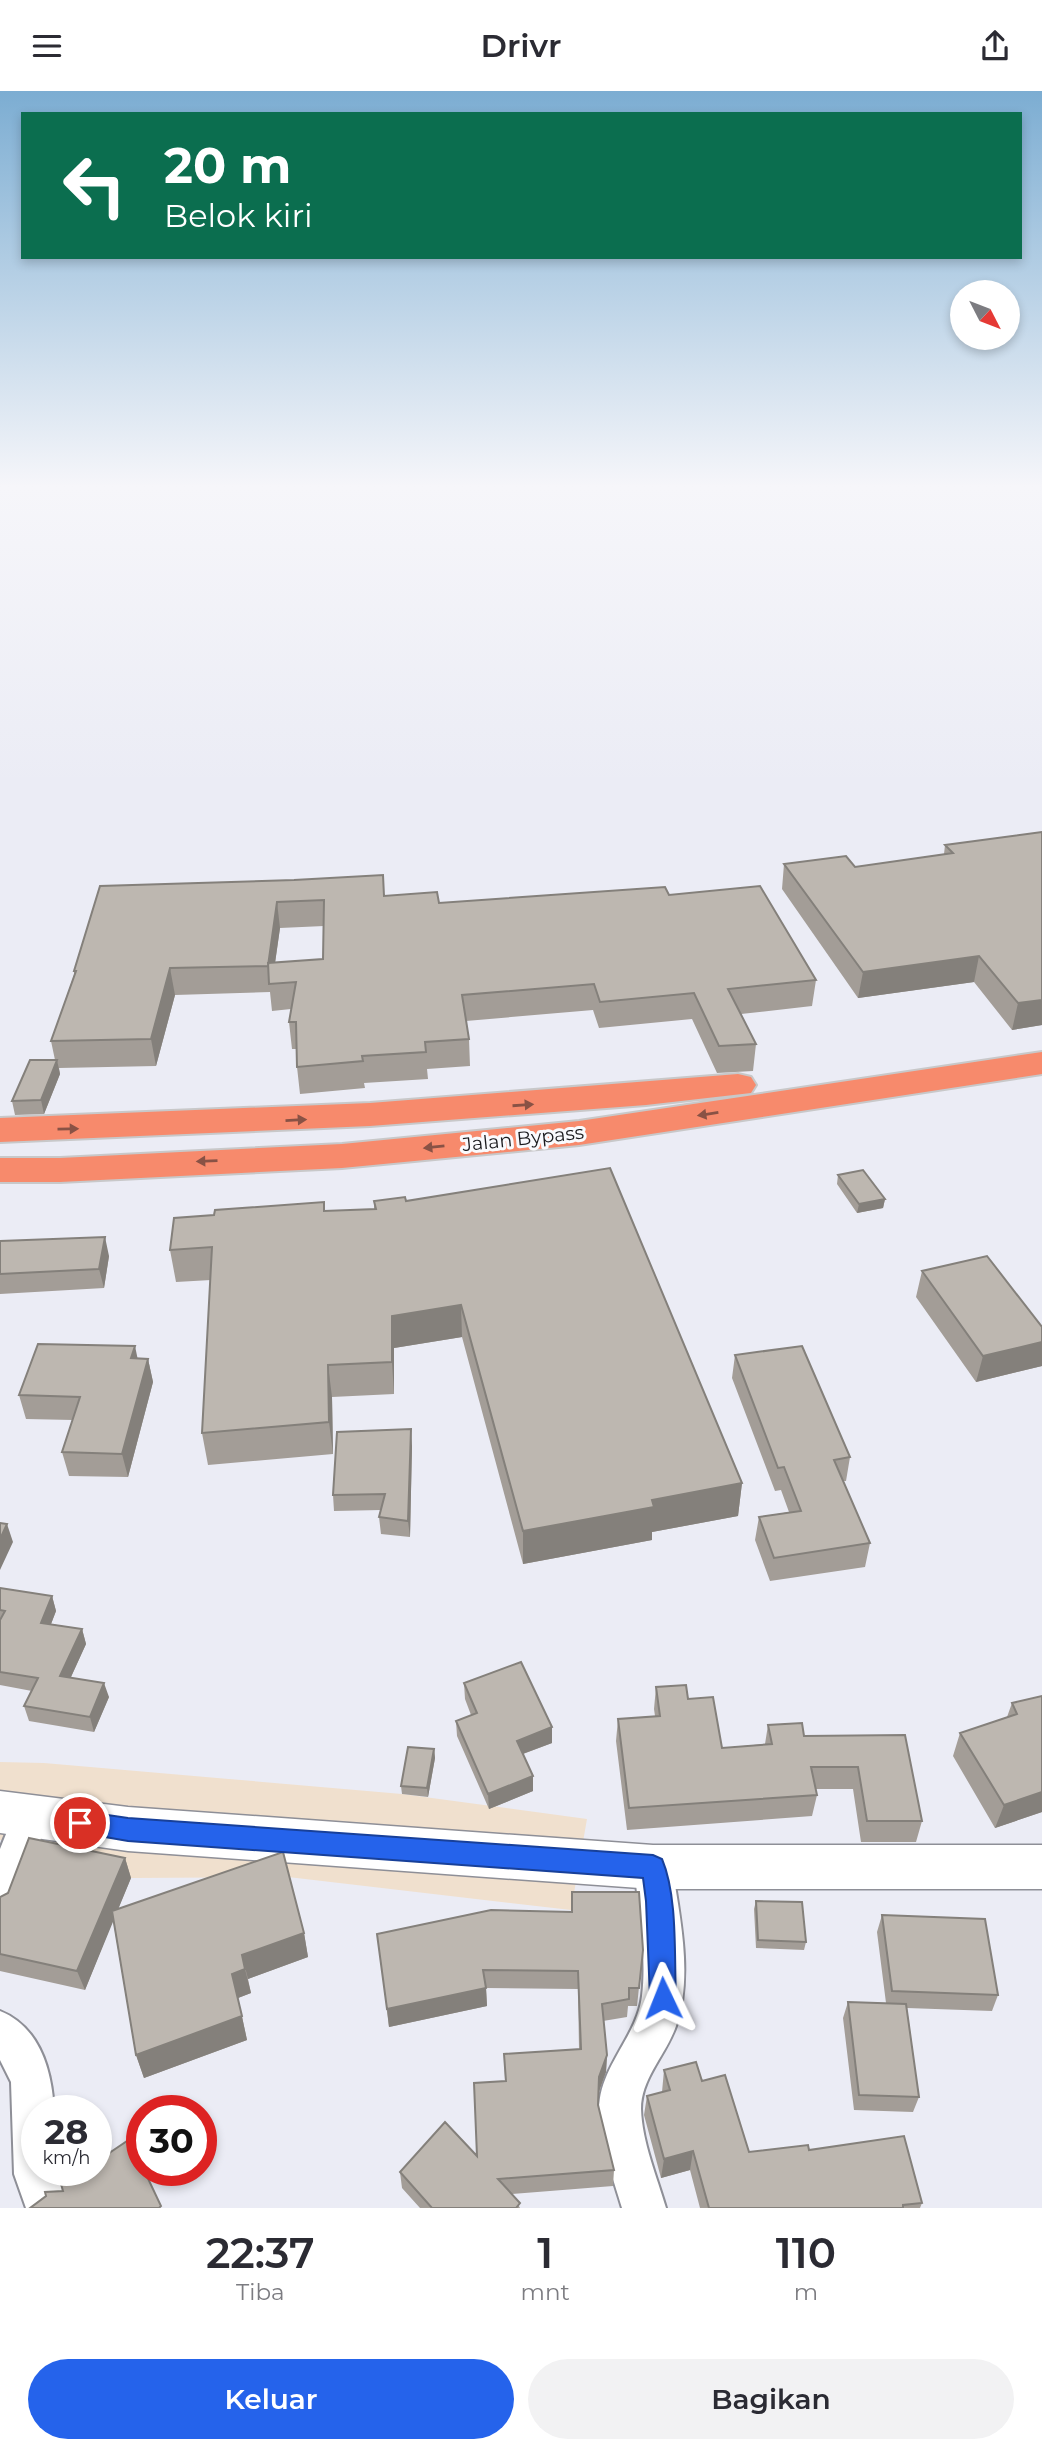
<!DOCTYPE html>
<html lang="id">
<style>
:root{--surface:#fff;--page:#f2f2f3;--text:#2b2b33;--muted:#7c7c81;--accent:#2563eb}
body{margin:0;font-family:Montserrat,sans-serif;background:var(--page);color:var(--text);height:100vh;display:flex;flex-direction:column;font-size:26px;white-space:nowrap}
*{box-sizing:border-box;margin:0}
p{font-size:23px;color:var(--muted)}
.icon{flex:none;width:38px;height:38px;fill:none;stroke:currentColor;stroke-width:2;stroke-linecap:round;stroke-linejoin:round}
.map{position:relative;height:2117px;overflow:hidden}
.sheet{display:flex;flex-direction:column;background:var(--surface);flex:1}
.sheet>*{flex:none}
.banner{position:absolute;left:21px;top:21px;width:1001px;height:147px;border-radius:0px;box-shadow:0 4px 10px #0003;background:#0b6e4f;color:#fff;overflow:hidden}
.needle{width:46px;rotate:132deg}
.buttons{position:absolute;left:950px;top:189px;display:grid;gap:14px}
.buttons a{display:grid;place-items:center;width:70px;height:70px;border-radius:50%;background:var(--surface);box-shadow:0 4px 10px #0003;font-size:35px}
.speed{position:absolute;left:21px;top:2004px;display:flex;gap:14px;font-size:35px;font-weight:700;text-align:center}
.speed>*{display:grid;place-content:center;width:91px;height:91px;border-radius:50%;background:var(--surface);box-shadow:0 4px 10px #0003;line-height:1}
.speed small{font-size:18px;font-weight:400}
.speed .limit{border:10px solid #d22;background:#fff;color:#111}
.pin{position:absolute;display:grid;place-items:center;width:60px;height:60px;color:#fff;margin:-30px;border:4px solid #fff;border-radius:50%;box-shadow:0 2px 7px #0007}
.me{position:absolute;width:77px;margin:-38px;rotate:358deg;stroke-linejoin:round;filter:drop-shadow(0 0 5px #0008)}
.turn{display:flex;align-items:center;gap:24px;height:147px;padding:0 28px;font-size:32px}
.turn .icon{width:91px;height:91px;stroke-width:2.5}
.turn b{display:block;font-size:49px;line-height:60px}
.eta{display:flex;justify-content:space-evenly;align-items:center;height:119px;text-align:center}
.eta b{font-size:42px;font-weight:600;line-height:49px}
.button{display:flex;gap:14px;margin-top:auto;padding:14px 28px}
.button a{flex:1;height:80px;border-radius:42px;background:var(--accent);color:#fff;font-size:28px;font-weight:600;line-height:80px;text-align:center}
.button a+a{background:var(--page);color:var(--text)}
header{display:flex;justify-content:space-between;align-items:center;height:91px;padding:0 28px;background:var(--surface);font-size:32px;font-weight:600}
.map>svg:first-child{display:block}
.commercial{fill:#f0e0ce}
.lines{fill:none;stroke-linecap:round;stroke-linejoin:round}
.minor-casing{stroke:#8e8f97;stroke-width:4}
.tertiary-casing{stroke:#8e8f97;stroke-width:3}
.trunk-casing{stroke:#c8c8c9;stroke-width:4}
.minor{fill:#fff;fill-rule:evenodd}
.tertiary{fill:#fff;fill-rule:evenodd}
.trunk{fill:#f78a6c;fill-rule:evenodd}
.wall{fill:#a39d97;fill-rule:evenodd}
.shaded-wall{fill:#84807b}
.building{fill:#bdb7b0;stroke:#84807b;stroke-width:2}
.oneway{fill:#895245}
.route{fill:#2563eb;stroke:#184099;stroke-width:2}
.labels{text-anchor:middle;stroke-width:6;stroke-linejoin:round;paint-order:stroke}
.street-label{font-size:19px;fill:#1b1b1e;stroke:#f9fafd}
</style>
<header><svg class="icon" aria-label="menu" viewBox="0 0 24 24"><path d="M4 6h16M4 12h16M4 18h16"/></svg>Drivr<svg class="icon" aria-label="share" viewBox="0 0 24 24"><path d="M12 15V3M7 8l5-5 5 5M5 13v7h14v-7"/></svg></header>
<div class="map">
<svg width="1042" height="2117" viewBox="0 0 1042 2117">
<rect width="100%" height="100%" fill="#ebecf5"/>
<path class="commercial" d="M 0,1671 L 44,1672 L 402,1703 L 587,1728 L 571,1819 L 288,1786 L 131,1787 L 52,1770 L 13,1751 L 0,1749 Z"/>
<g class="lines">
<defs>
<path id="minor" d="M 31,1707 L 44,1713 L 49,1725 L 14,1821 L 0,1827 L 0,1758 L 18,1713 Z
M 653,1758 L 666,1763 L 672,1776 C 680,1826 693,1886 676,1935 C 666,1964 641,1987 641,2018 C 642,2051 657,2086 666,2117 L 622,2117 C 613,2086 599,2051 599,2019 C 599,1976 637,1946 642,1905 C 645,1881 643,1855 641,1831 C 639,1808 631,1784 640,1763 Z
M 0,1920 C 40,1936 52,1980 54,2020 L 37,2020 L 37,2079 L 58,2079 L 70,2117 L 26,2117 L 14,2083 L 11,1991 L 0,1969 Z"/>
<path id="tertiary" d="M 0,1700 L 128,1716 L 653,1754 L 1042,1754 L 1042,1798 L 653,1798 L 128,1760 L 0,1742 Z"/>
<path id="trunk" d="M 1042,961 L 1042,983 L 579,1054 L 342,1077 L 60,1091 L 0,1091 L 0,1067 L 60,1067 L 342,1053 L 579,1030 Z
M 738,983 L 751,986 L 756,994 L 751,1002 L 646,1014 L 370,1035 L 0,1051 L 0,1027 L 370,1012 Z"/>
</defs>
<use href="#minor" class="minor-casing"/>
<use href="#tertiary" class="tertiary-casing"/>
<use href="#trunk" class="trunk-casing"/>
<use href="#minor" class="minor"/>
<use href="#tertiary" class="tertiary"/>
<use href="#trunk" class="trunk"/>
</g>
<path class="wall" d="M 1042,741 L 1042,934 L 1012,939 L 974,891 L 858,907 L 782,798 L 784,773 L 855,776 L 944,763 L 945,754 Z
M 383,784 L 384,805 L 439,812 L 669,804 L 816,889 L 812,915 L 741,923 L 756,953 L 753,980 L 717,982 L 692,928 L 599,937 L 593,919 L 466,930 L 469,948 L 470,975 L 427,978 L 428,988 L 364,992 L 365,997 L 300,1003 L 297,976 L 297,958 L 292,958 L 289,931 L 291,918 L 272,920 L 270,901 L 175,904 L 156,975 L 59,977 L 60,983 L 44,1023 L 15,1024 L 12,1010 L 55,969 L 51,950 L 74,884 L 74,880 L 294,789 ZM 324,835 L 323,868 L 275,872 L 280,837 Z
M 838,1084 L 885,1108 L 883,1117 L 857,1122 L 837,1093 Z
M 374,1110 L 406,1110 L 742,1392 L 738,1425 L 652,1441 L 652,1449 L 523,1473 L 462,1246 L 394,1257 L 394,1303 L 332,1306 L 333,1363 L 208,1374 L 202,1342 L 211,1189 L 176,1191 L 170,1159 L 214,1124 L 374,1118 Z
M 0,1150 L 109,1165 L 104,1197 L 0,1203 Z
M 922,1180 L 1042,1236 L 1042,1275 L 976,1291 L 916,1206 Z
M 735,1264 L 850,1366 L 846,1390 L 843,1390 L 870,1452 L 865,1476 L 770,1490 L 755,1449 L 759,1426 L 789,1421 L 781,1399 L 775,1400 L 732,1287 Z
M 137,1267 L 148,1268 L 153,1291 L 128,1386 L 69,1385 L 62,1361 L 73,1329 L 26,1328 L 19,1304 Z
M 412,1355 L 410,1446 L 381,1443 L 379,1426 L 381,1419 L 334,1420 L 333,1404 Z
M 0,1497 L 52,1505 L 56,1520 L 51,1533 L 82,1538 L 86,1553 L 71,1586 L 109,1606 L 94,1641 L 29,1630 L 24,1615 L 32,1600 L 0,1594 Z
M 464,1592 L 552,1652 L 523,1663 L 533,1685 L 533,1700 L 489,1718 L 457,1645 L 456,1630 L 471,1624 L 465,1608 Z
M 656,1596 L 688,1608 L 722,1657 L 765,1653 L 768,1634 L 804,1645 L 905,1644 L 922,1730 L 916,1751 L 861,1751 L 853,1698 L 816,1698 L 817,1704 L 812,1725 L 627,1739 L 616,1650 L 618,1628 L 655,1625 L 654,1618 Z
M 1042,1605 L 1042,1721 L 995,1737 L 953,1665 L 960,1642 L 1007,1626 L 1012,1612 Z
M 434,1658 L 435,1667 L 428,1706 L 402,1703 L 401,1695 Z
M 125,1767 L 131,1787 L 118,1818 L 304,1842 L 308,1866 L 248,1888 L 251,1902 L 238,1907 L 247,1949 L 144,1987 L 136,1964 L 113,1829 L 85,1899 L 0,1880 L 0,1806 Z
M 572,1801 L 643,1859 L 637,1915 L 628,1915 L 627,1926 L 603,1930 L 607,1964 L 606,1981 L 599,2001 L 598,2014 L 614,2079 L 613,2095 L 512,2103 L 520,2117 L 420,2117 L 402,2097 L 400,2081 L 477,2065 L 505,1990 L 504,1963 L 579,1958 L 578,1898 L 486,1897 L 487,1915 L 389,1936 L 377,1843 L 571,1821 Z
M 756,1810 L 806,1851 L 804,1859 L 756,1857 L 754,1818 Z
M 882,1824 L 998,1904 L 992,1920 L 907,1917 L 919,2006 L 913,2021 L 854,2019 L 843,1927 L 848,1911 L 886,1912 L 877,1841 Z
M 664,1979 L 702,1990 L 749,2061 L 809,2059 L 922,2112 L 920,2117 L 700,2117 L 690,2079 L 661,2087 L 644,2024 L 647,2005 L 662,2001 Z"/>
<path class="shaded-wall" d="M 277,811 L 280,837 L 272,893 L 270,893 L 268,875 Z
M 979,865 L 974,891 L 858,907 L 863,881 Z
M 170,877 L 175,904 L 156,975 L 151,948 Z
M 1042,908 L 1042,934 L 1012,939 L 1018,912 Z
M 57,969 L 60,983 L 44,1023 L 41,1009 Z
M 885,1108 L 883,1117 L 857,1122 L 859,1113 Z
M 105,1146 L 109,1165 L 104,1197 L 99,1178 Z
M 461,1214 L 462,1246 L 394,1257 L 394,1303 L 392,1271 L 392,1225 Z
M 1042,1251 L 1042,1275 L 976,1291 L 983,1265 Z
M 135,1255 L 140,1279 L 131,1267 Z
M 148,1268 L 153,1291 L 128,1386 L 122,1363 Z
M 328,1274 L 332,1306 L 333,1363 L 329,1331 Z
M 411,1338 L 412,1355 L 410,1446 L 408,1430 Z
M 742,1392 L 738,1425 L 652,1441 L 652,1449 L 523,1473 L 523,1440 L 652,1409 Z
M 7,1433 L 13,1451 L 0,1479 L 0,1448 Z
M 52,1505 L 56,1520 L 46,1546 L 41,1532 Z
M 82,1538 L 86,1553 L 65,1599 L 60,1585 Z
M 104,1592 L 109,1606 L 94,1641 L 90,1626 Z
M 552,1636 L 552,1652 L 517,1665 L 517,1650 Z
M 434,1658 L 435,1667 L 428,1706 L 427,1697 Z
M 533,1685 L 533,1700 L 489,1718 L 488,1703 Z
M 1042,1701 L 1042,1721 L 995,1737 L 1004,1714 Z
M 125,1767 L 131,1787 L 85,1899 L 77,1880 Z
M 304,1842 L 308,1866 L 248,1888 L 242,1864 Z
M 245,1878 L 251,1902 L 238,1907 L 247,1949 L 144,1987 L 136,1964 L 232,1883 Z
M 486,1897 L 487,1915 L 389,1936 L 387,1918 Z
M 607,1964 L 606,1981 L 598,2003 L 599,1986 Z
M 693,2060 L 690,2079 L 661,2087 L 664,2068 Z"/>
<path class="building" d="M 1042,741 L 1042,909 L 1018,912 L 979,865 L 863,881 L 784,773 L 846,765 L 855,776 L 953,762 L 945,754 Z
M 383,784 L 384,805 L 437,801 L 439,812 L 665,796 L 669,804 L 760,795 L 816,889 L 728,898 L 756,953 L 719,955 L 694,902 L 600,911 L 594,893 L 462,904 L 469,948 L 425,951 L 426,961 L 362,965 L 363,970 L 297,976 L 296,931 L 289,931 L 296,891 L 269,893 L 268,872 L 323,868 L 324,809 L 277,811 L 268,875 L 170,877 L 151,948 L 51,950 L 76,880 L 74,880 L 100,795 L 294,789 Z
M 30,969 L 57,969 L 41,1009 L 12,1010 Z
M 610,1077 L 742,1392 L 652,1409 L 654,1416 L 523,1440 L 461,1214 L 392,1225 L 392,1271 L 328,1274 L 329,1331 L 202,1342 L 212,1156 L 170,1159 L 174,1127 L 214,1124 L 215,1119 L 324,1111 L 324,1120 L 376,1118 L 374,1110 L 405,1106 L 406,1110 Z
M 863,1079 L 885,1108 L 859,1113 L 838,1084 Z
M 105,1146 L 99,1178 L 0,1183 L 0,1150 Z
M 987,1165 L 1042,1236 L 1042,1251 L 983,1265 L 922,1180 Z
M 38,1253 L 135,1255 L 131,1267 L 148,1268 L 122,1363 L 62,1361 L 80,1306 L 19,1304 Z
M 802,1255 L 850,1366 L 834,1369 L 870,1452 L 774,1467 L 759,1426 L 801,1420 L 784,1376 L 778,1377 L 735,1264 Z
M 411,1338 L 408,1430 L 379,1426 L 385,1403 L 333,1404 L 337,1341 Z
M 0,1432 L 7,1433 L 0,1448 Z
M 0,1497 L 52,1505 L 41,1532 L 82,1538 L 60,1585 L 104,1592 L 90,1626 L 24,1615 L 38,1587 L 0,1581 L 0,1529 L 5,1520 L 0,1519 Z
M 521,1571 L 552,1636 L 517,1650 L 533,1685 L 488,1703 L 456,1630 L 477,1622 L 464,1592 Z
M 686,1594 L 688,1608 L 713,1606 L 722,1657 L 772,1653 L 768,1634 L 802,1632 L 804,1645 L 905,1644 L 922,1730 L 867,1730 L 858,1676 L 811,1676 L 817,1704 L 629,1717 L 618,1628 L 660,1625 L 656,1596 Z
M 1042,1605 L 1042,1701 L 1004,1714 L 960,1642 L 1017,1623 L 1012,1612 Z
M 408,1656 L 434,1658 L 427,1697 L 401,1695 Z
M 29,1747 L 125,1767 L 77,1880 L 0,1863 L 0,1806 L 8,1802 Z
M 283,1761 L 304,1842 L 242,1864 L 245,1878 L 232,1883 L 242,1925 L 136,1964 L 112,1820 Z
M 572,1801 L 639,1801 L 643,1859 L 639,1897 L 629,1897 L 629,1908 L 602,1913 L 607,1964 L 599,1986 L 598,2014 L 614,2079 L 498,2088 L 520,2112 L 516,2117 L 432,2117 L 400,2081 L 445,2031 L 477,2065 L 474,1992 L 506,1990 L 504,1963 L 581,1958 L 578,1880 L 483,1879 L 486,1897 L 387,1918 L 377,1843 L 491,1819 L 572,1821 Z
M 756,1810 L 802,1811 L 806,1851 L 758,1849 Z
M 882,1824 L 985,1828 L 998,1904 L 892,1900 Z
M 848,1911 L 906,1913 L 919,2006 L 859,2004 Z
M 696,1971 L 702,1990 L 725,1984 L 749,2061 L 808,2054 L 809,2059 L 904,2045 L 922,2112 L 903,2114 L 903,2117 L 709,2117 L 693,2060 L 664,2068 L 647,2005 L 670,1999 L 664,1979 Z
M 130,2048 L 142,2074 L 142,2079 L 144,2079 L 161,2115 L 159,2117 L 30,2117 L 46,2105 L 45,2101 L 63,2100 L 57,2079 L 96,2079 L 96,2071 Z"/>
<defs><path id="oneway-solid" d="M-6-.8H1V-3.2L6.5 0L1 3.2V.8H-6Z" transform="scale(1.75)"/></defs>
<g class="oneway">
<use href="#oneway-solid" transform="translate(523 1014) rotate(-4)"/>
<use href="#oneway-solid" transform="translate(708 1023) rotate(171)"/>
<use href="#oneway-solid" transform="translate(296 1029) rotate(-3)"/>
<use href="#oneway-solid" transform="translate(68 1038) rotate(-1)"/>
<use href="#oneway-solid" transform="translate(434 1056) rotate(174)"/>
<use href="#oneway-solid" transform="translate(207 1070) rotate(178)"/>
</g>
<linearGradient id="sky" x2="0" y2="1"><stop stop-color="#7cadd2"/><stop offset="0.57" stop-color="#f6f6fa"/><stop offset="1" stop-color="#f6f6fa" stop-opacity="0"/></linearGradient>
<rect width="1042" height="694" fill="url(#sky)"/>
<path class="route" d="M 80,1720 L 128,1727 L 653,1764 L 662,1768 C 678,1806 674,1865 676,1907 L 672,1917 L 663,1920 L 653,1917 L 650,1907 L 646,1810 L 643,1787 L 128,1750 L 71,1740 L 68,1732 L 71,1724 Z"/>
<g class="labels">
<g class="street-label">
<text transform="translate(523 1047) rotate(-6)" y="7">Jalan Bypass</text>
</g>
</g>
</svg>
<div class="buttons">
<a><svg class="needle" viewBox="-14 -14 28 28"><path d="M0-13l5 13h-10z" fill="#e53935"/><path d="M0 13l5-13h-10z" fill="#7c7c81"/></svg></a>
</div>
<div class="speed"><div>28<small>km/h</small></div><div class="limit">30</div></div>
<div class="pin" style="left:80px;top:1732px;background:#d93025"><svg class="icon" aria-label="arrive" viewBox="0 0 24 24"><path d="M6 21V4h12l-3 4 3 4H6"/></svg></div>
<svg class="me" style="left:663px;top:1907px" viewBox="-20 -20 40 40"><path d="M0-17L14 15 0 8-14 15z" fill="#2563eb" stroke="#fff" stroke-width="4"/></svg>
<div class="banner">
<div class="turn"><svg class="icon" aria-label="left" viewBox="0 0 24 24"><path d="M17 20v-9H6M10 6l-5 5 5 5"/></svg><div><b>20 m</b>Belok kiri</div></div>
</div>
</div>
<section class="sheet">
<div class="eta">
<div><b>22:37</b><p>Tiba</p></div>
<div><b>1</b><p>mnt</p></div>
<div><b>110</b><p>m</p></div>
</div>
<div class="button"><a>Keluar</a><a>Bagikan</a></div>
</section>
